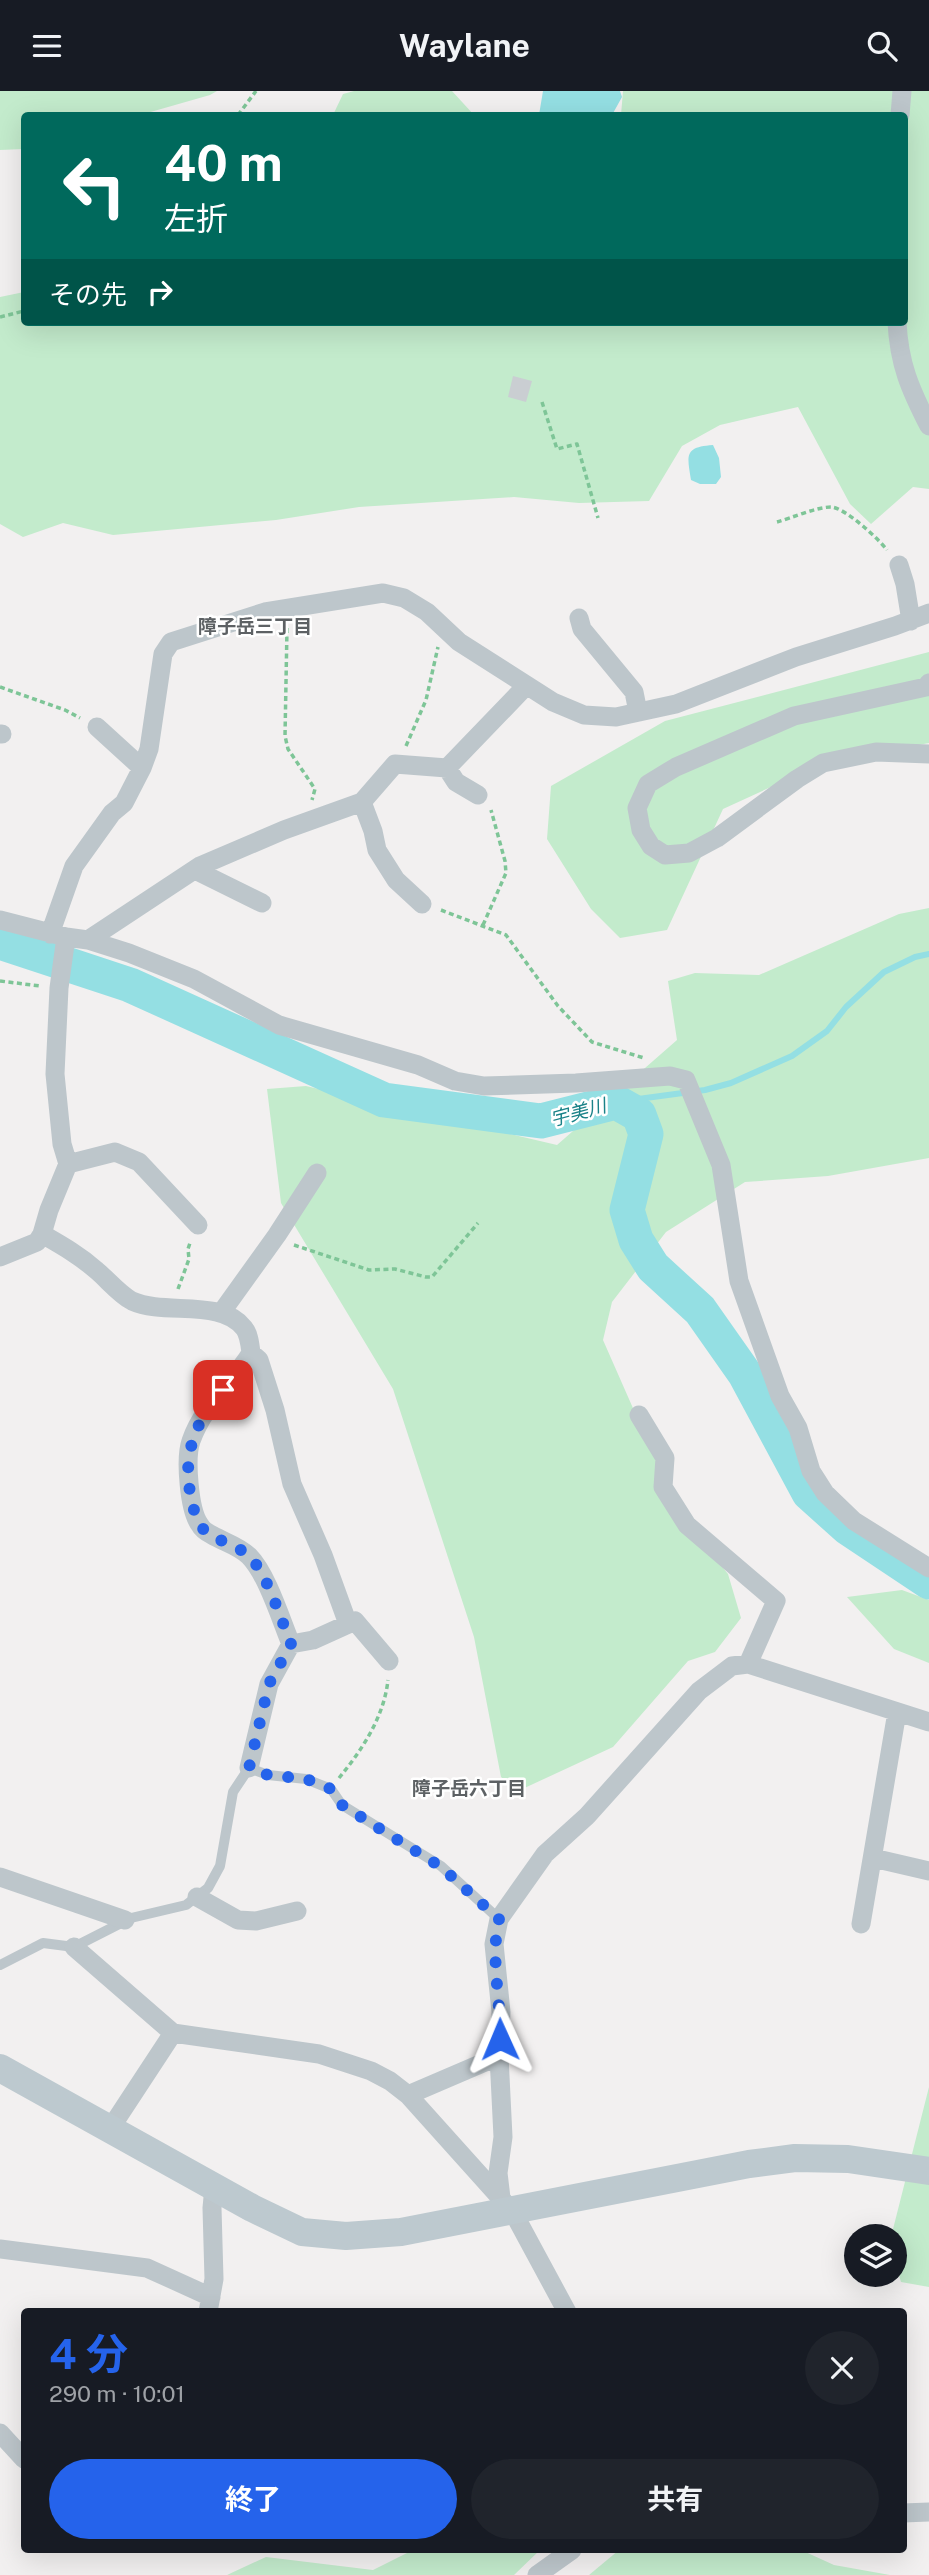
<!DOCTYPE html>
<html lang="ja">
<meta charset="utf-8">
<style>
:root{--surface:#171b24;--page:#20242c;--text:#f1f3f6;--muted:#9ea1a6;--accent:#2563eb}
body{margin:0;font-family:"Public Sans","Noto Sans JP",sans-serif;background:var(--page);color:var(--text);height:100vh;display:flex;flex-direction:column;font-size:26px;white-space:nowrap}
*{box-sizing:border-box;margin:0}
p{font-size:23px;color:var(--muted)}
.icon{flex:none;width:38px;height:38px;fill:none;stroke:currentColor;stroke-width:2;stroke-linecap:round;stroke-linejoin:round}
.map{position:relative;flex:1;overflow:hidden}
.details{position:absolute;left:21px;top:2217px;width:886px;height:245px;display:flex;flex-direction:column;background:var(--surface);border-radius:7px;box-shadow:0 7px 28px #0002}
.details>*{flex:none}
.banner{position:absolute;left:21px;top:21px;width:887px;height:214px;border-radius:7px;box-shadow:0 7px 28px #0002;background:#00695c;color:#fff;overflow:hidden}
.buttons{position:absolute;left:844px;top:2133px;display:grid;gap:14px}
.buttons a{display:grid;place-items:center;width:63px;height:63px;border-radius:50%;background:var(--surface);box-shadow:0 7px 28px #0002;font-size:35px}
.pin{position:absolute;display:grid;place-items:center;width:60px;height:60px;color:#fff;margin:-30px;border-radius:14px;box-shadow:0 4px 10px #0006}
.me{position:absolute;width:77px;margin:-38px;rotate:359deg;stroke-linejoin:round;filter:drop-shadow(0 0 5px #0008)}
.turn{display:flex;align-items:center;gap:24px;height:147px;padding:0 28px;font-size:32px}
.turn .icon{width:91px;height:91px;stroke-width:2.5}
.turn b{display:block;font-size:49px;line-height:60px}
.then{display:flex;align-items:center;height:66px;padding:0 28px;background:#0003;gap:14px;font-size:26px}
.round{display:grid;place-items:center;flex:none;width:74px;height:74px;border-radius:37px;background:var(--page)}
.head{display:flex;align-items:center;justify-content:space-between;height:119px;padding:0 28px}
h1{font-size:42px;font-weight:700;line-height:52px;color:var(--accent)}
.button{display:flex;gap:14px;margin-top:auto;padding:14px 28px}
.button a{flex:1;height:80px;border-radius:42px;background:var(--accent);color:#fff;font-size:28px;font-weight:700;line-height:80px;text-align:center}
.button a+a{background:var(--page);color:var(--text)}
header{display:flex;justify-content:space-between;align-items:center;height:91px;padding:0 28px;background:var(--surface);font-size:32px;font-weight:700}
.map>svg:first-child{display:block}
.green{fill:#c3ebcc}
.water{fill:#94dfe3}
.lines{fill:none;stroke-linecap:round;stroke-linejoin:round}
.stream{stroke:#94dfe3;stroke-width:6}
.river{stroke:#94dfe3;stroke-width:35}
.building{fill:#caced2}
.path{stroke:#7ec597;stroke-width:3.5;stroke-dasharray:5 3.5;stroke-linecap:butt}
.lane{stroke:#bdc6cb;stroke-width:10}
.street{stroke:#bdc6cb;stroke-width:19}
.secondary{stroke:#bdc9cf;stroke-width:28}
.route{stroke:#2563eb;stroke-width:12;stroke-dasharray:0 21.6}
.labels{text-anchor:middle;stroke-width:5;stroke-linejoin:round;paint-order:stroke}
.neighbourhood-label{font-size:19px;font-weight:bold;fill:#5d6164;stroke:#fff}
.water-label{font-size:19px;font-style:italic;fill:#1a8288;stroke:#fff}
</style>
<header><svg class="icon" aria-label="menu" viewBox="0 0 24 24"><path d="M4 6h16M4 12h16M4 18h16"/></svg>Waylane<svg class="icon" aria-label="search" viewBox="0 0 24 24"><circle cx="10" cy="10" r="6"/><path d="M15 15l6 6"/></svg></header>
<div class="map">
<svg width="929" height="2484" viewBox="0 0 929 2484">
<rect width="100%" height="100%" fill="#f2f0f0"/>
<path class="green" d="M 0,0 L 217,0 L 210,4 L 140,24 L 24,24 L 24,58 L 0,59 Z
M 354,0 L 452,0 L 474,24 L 333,24 L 343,3 Z
M 623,0 L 929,0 L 929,398 L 913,396 L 871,433 L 850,413 L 798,316 L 720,334 L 682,355 L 649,410 L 579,412 L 514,406 L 359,416 L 276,429 L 113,444 L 63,432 L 23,446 L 0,433 L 0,206 L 24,201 L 24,231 L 905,231 L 905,24 L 621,24 Z
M 929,561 L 929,652 L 823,672 L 723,718 L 667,839 L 620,847 L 591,818 L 547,748 L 551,695 L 665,630 Z
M 929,817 L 929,1067 L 828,1085 L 745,1091 L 666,1141 L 612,1211 L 603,1249 L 680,1424 L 728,1483 L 741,1527 L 715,1561 L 688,1570 L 613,1656 L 518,1700 L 501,1686 L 474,1546 L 393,1298 L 281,1112 L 267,998 L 306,995 L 557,1054 L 677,949 L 668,890 L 695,882 L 759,884 L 899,823 Z
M 902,1499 L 929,1509 L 929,1572 L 894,1558 L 847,1506 Z
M 929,1996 L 929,2196 L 901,2191 L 894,2168 L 894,2146 L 891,2146 Z
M 413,2459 L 540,2459 L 514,2484 L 227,2484 L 266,2466 L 373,2479 Z
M 619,2459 L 801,2459 L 834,2474 L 890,2484 L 589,2484 Z"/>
<path class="water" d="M 543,0 L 620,0 L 622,6 L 612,24 L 539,24 Z
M 713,354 L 719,367 L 721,386 L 716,393 L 700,393 L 691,389 C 687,364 684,356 713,354 Z"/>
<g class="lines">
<path class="stream" d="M 616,1011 L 705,999 L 731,992 L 792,965 L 827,940 L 846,916 L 884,881 L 915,866 L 929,863"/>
<path class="river" d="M 0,851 L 130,894 L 384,1009 L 541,1030 L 616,1011 L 639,1024 L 646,1043 L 627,1119 L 636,1149 L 653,1176 L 700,1219 L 745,1283 L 809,1402 L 848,1437 L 929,1491"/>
</g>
<path class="building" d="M 513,285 L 532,290 L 526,311 L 508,306 Z"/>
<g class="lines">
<path class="path" d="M 238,24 L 256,0
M 0,226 L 24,220
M 542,311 L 557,358 L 577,353 L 598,427
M 777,431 C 792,427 816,416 831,416 C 844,416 879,448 887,459
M 287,537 L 285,645 L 288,658 L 315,698 L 312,709
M 0,596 L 65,619 L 80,627
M 406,655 L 426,609 L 438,556
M 441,819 L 506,844 L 558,915 L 592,951 L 644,967
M 483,834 L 506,782 L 505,770 L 491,719
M 0,890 L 40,895
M 294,1154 L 369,1179 L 395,1178 L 426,1186 L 432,1186 L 478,1132
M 178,1198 L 189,1168 L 188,1158 L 190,1152
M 339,1687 C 362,1659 384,1626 388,1589"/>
<path class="lane" d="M 0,1874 L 43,1852 L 74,1856 L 131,1827 L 186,1814 L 208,1797 L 220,1775 L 233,1701 L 249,1677 L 268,1684 L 306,1688 L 331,1698 L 342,1714 L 441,1775 L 499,1828"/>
<path class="street" d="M 900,24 L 902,0
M 897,231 C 899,273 910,298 929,335
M 899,474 L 905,493 L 911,530
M 579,527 L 582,538 L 634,601 L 638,621
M 929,592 L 926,596 L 794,625 L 676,676 L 648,693 L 637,717 L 641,739 L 651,755 L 665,764 L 689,762 L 717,747 L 797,688 L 823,672 L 876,661 L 929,663
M 97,636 L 142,677
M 0,643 L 2,643
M 447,677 L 456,691 L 478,704
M 362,711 L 373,740 L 377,759 L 396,789 L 422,813
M 195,779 L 262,812
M 0,829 L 66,846 L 88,849 L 129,862 L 194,888 L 279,934 L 418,974 L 455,990 L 484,995 L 576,992 L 670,985 L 686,989 L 721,1074 L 739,1190 L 780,1305 L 798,1337 L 811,1380 L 825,1402 L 854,1430 L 929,1477
M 50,843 L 74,775 L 112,722 L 124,712 L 142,677 L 149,658 L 163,563 L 171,551 L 265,521 L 383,502 L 404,507 L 427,521 L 459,551 L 553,611 L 584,624 L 616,626 L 676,613 L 796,566 L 895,535 L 929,522
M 88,849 L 200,775 L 284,739 L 362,711 L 395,673 L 447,677 L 526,595
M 68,1073 L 115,1061 L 139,1071 L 198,1134
M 42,1143 C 61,1154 79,1164 96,1179 C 107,1188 119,1203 132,1210 C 165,1225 221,1207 244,1237 C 249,1243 250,1254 251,1262 C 232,1292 203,1315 191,1350 C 185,1367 189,1420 200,1434 C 202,1438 208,1442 212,1444 C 224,1451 239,1455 249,1465 C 267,1483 281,1529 291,1553 L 269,1593 L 249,1677
M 0,1166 L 37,1151 L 42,1143 L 49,1119 L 68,1073 L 62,1053 L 55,983 L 59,897 L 66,846
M 221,1222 L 277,1144 L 317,1082
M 251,1262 L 259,1269 L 275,1319 L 292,1393 L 323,1464 L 348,1533
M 639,1324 L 665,1367 L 663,1396 L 687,1434 L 776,1510 L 748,1573
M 291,1553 L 313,1549 L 355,1530 L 389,1570
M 873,1767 L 929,1780
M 0,1786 L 125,1829
M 197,1806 L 238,1829 L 256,1830 L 297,1820
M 861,1833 L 897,1621
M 74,1856 L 173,1942 L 319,1963 L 371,1980 L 390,1990 L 408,2004 L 513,2121 L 567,2221
M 499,1965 L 503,2046 L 498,2082 L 501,2107
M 408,2004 L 499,1965 L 501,1921 L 494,1853 L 499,1828 L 545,1763 L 587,1725 L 699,1600 L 732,1575 L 748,1573 L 929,1631
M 110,2038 L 173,1942
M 0,2158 L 147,2177 L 211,2206
M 208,2221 L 214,2188 L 212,2117 L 214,2096
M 0,2342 L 24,2368
M 903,2422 L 929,2421
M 537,2484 L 572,2459"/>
<path class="secondary" d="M 0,1977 L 252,2117 L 302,2141 L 346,2145 L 401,2141 L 749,2073 L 795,2067 L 848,2068 L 929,2080"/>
</g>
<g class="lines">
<path class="route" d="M 223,1299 C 194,1331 180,1369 193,1413 C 194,1419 195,1428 199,1433 C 210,1449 235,1452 249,1465 C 267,1482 281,1529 291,1553 L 269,1593 L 249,1677 L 268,1684 L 306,1688 L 331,1698 L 342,1714 L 441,1776 L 499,1828 C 490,1867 501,1908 500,1948"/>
</g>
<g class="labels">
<g class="neighbourhood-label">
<text x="255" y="542">障子岳三丁目</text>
<text x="469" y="1704">障子岳六丁目</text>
</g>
<g class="water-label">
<text transform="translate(578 1021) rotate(-15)" y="7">宇美川</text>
</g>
</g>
</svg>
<div class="buttons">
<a><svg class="icon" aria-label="layers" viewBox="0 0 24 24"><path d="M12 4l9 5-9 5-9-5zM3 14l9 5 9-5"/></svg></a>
</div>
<div class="pin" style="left:223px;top:1299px;background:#d93025"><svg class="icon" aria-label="arrive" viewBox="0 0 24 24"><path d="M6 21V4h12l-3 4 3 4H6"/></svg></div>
<svg class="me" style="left:500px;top:1948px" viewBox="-20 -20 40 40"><path d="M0-17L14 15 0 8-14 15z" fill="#2563eb" stroke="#fff" stroke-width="4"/></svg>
<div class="banner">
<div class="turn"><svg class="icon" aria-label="left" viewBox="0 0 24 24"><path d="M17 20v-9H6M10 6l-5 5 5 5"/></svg><div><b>40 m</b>左折</div></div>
<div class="then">その先<svg class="icon" aria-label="right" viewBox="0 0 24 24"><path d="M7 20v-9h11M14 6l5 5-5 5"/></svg></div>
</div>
<section class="details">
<div class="head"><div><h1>4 分</h1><p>290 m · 10:01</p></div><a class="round"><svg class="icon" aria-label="close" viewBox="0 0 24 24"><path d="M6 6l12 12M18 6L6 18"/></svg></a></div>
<div class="button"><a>終了</a><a>共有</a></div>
</section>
</div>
